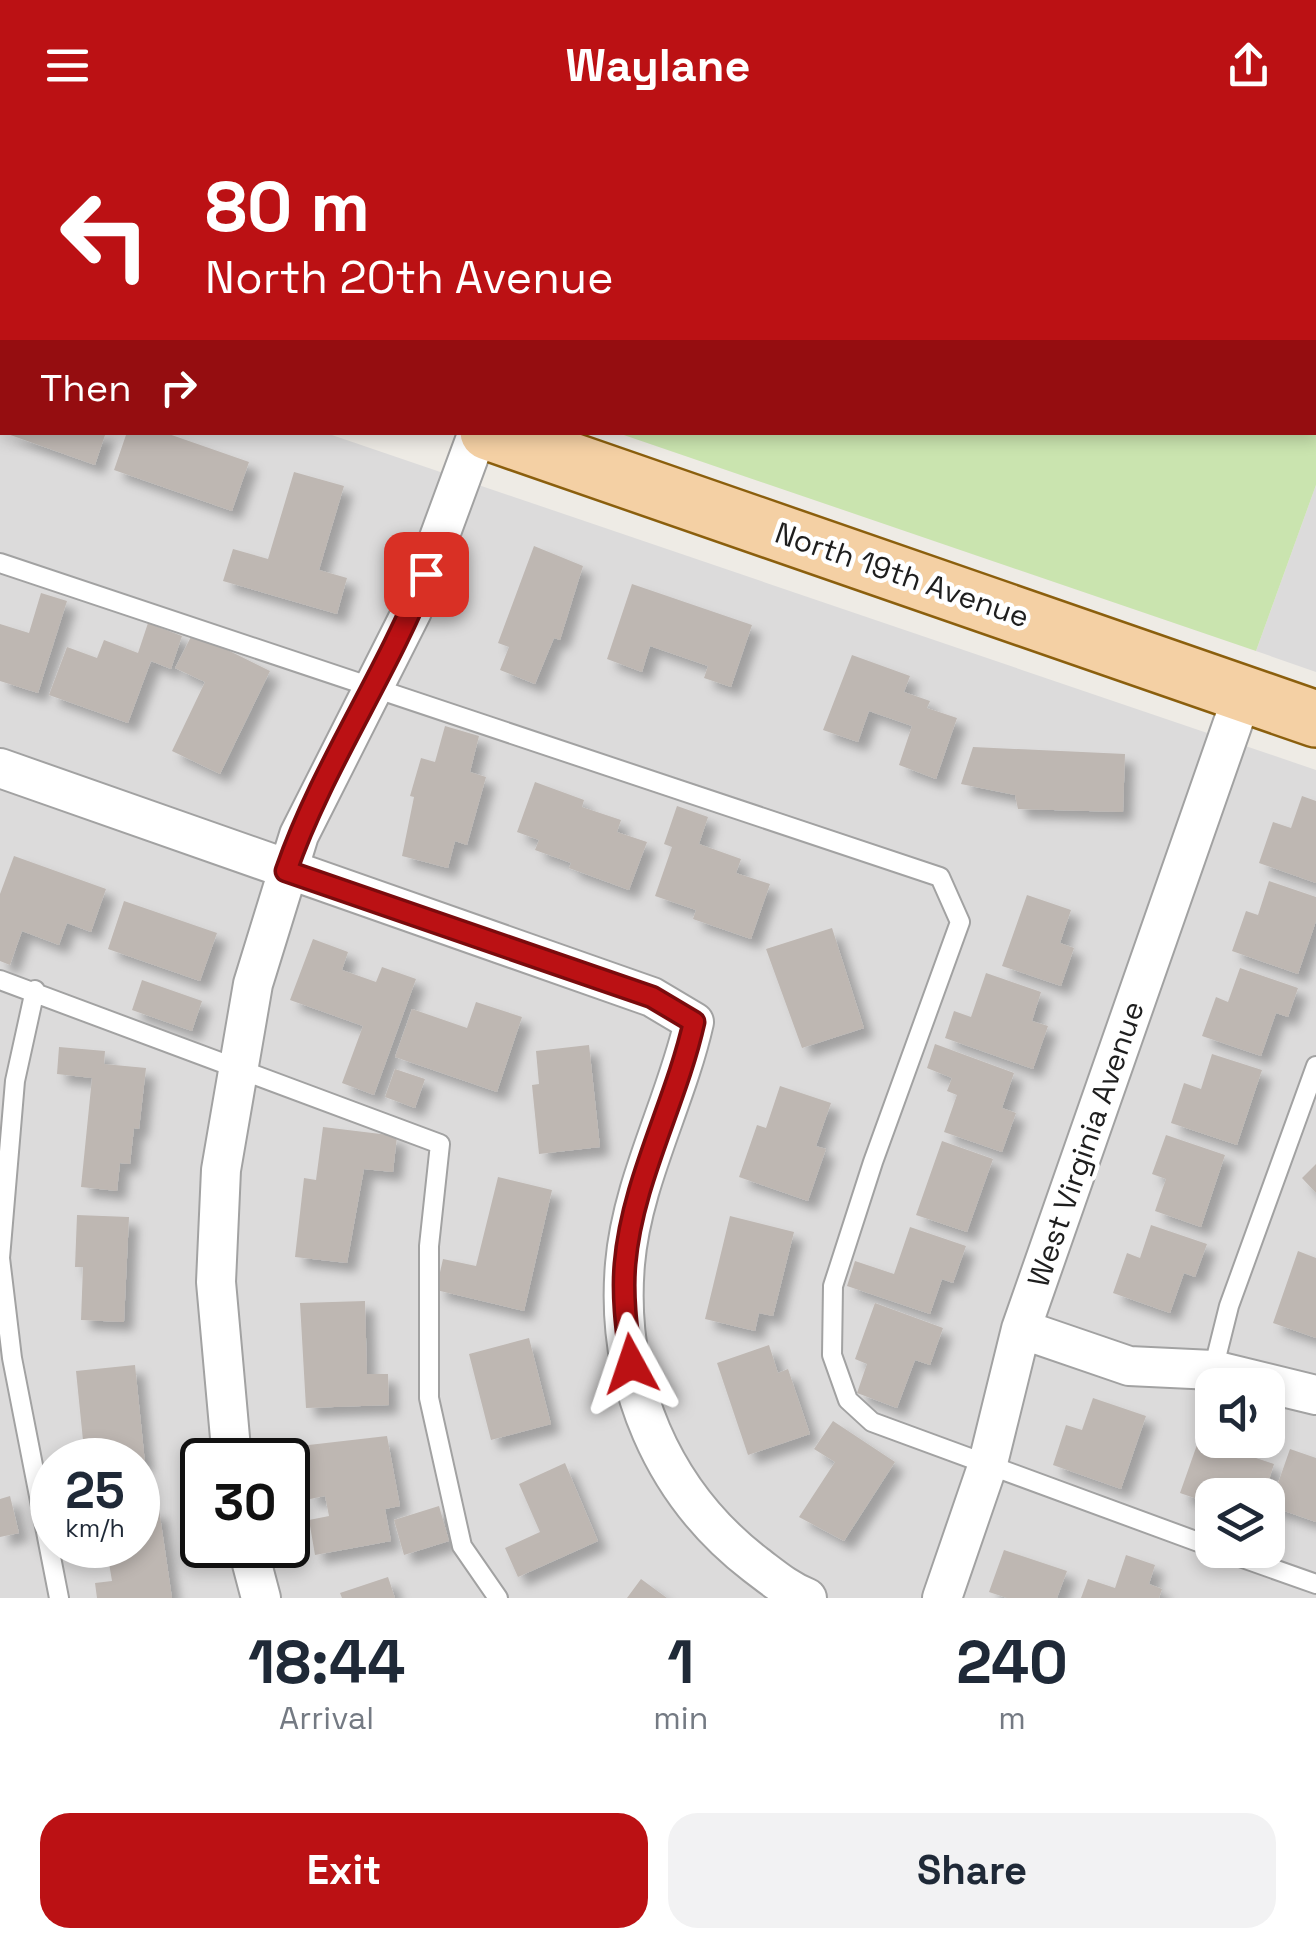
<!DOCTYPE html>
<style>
:root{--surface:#fff;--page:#f2f2f3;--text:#1f2937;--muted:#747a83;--accent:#bb1114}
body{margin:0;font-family:"Space Grotesk",sans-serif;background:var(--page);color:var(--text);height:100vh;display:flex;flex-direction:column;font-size:38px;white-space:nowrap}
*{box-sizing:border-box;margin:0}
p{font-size:32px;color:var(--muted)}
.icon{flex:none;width:55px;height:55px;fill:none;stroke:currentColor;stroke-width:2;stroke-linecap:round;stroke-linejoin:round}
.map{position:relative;height:1468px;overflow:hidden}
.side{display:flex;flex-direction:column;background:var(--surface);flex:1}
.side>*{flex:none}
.banner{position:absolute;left:0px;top:0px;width:1318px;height:305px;box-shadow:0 5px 15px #0003;background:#bb1114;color:#fff;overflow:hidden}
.fabs{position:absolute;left:1195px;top:1238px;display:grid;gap:20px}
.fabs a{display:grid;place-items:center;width:90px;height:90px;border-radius:20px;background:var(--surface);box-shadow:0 5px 15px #0003;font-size:50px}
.speed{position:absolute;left:30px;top:1308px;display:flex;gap:20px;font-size:50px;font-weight:700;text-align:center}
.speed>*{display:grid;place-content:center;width:130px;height:130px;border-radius:50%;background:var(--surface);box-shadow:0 5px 15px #0003;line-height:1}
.speed small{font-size:25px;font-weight:400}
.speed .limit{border:5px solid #111;border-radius:15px;background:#fff;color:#111}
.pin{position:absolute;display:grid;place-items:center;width:85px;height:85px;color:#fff;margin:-42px;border-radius:20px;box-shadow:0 5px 15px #0006}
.me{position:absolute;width:110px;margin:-55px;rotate:355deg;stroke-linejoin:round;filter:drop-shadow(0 0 8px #0008)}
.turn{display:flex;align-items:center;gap:35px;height:210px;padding:0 40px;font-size:45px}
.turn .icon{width:130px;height:130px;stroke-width:2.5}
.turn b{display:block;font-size:70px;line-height:85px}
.then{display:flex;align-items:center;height:95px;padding:0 40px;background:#0003;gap:20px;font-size:38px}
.eta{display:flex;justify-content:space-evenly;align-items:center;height:170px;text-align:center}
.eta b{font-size:60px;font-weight:600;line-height:70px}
.cta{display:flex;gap:20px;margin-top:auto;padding:20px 40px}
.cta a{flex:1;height:115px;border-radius:30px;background:var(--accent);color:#fff;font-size:40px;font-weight:600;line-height:115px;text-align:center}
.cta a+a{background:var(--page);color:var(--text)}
header{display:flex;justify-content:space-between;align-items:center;height:130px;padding:0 40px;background:var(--accent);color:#fff;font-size:45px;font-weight:600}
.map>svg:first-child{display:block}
.residential{fill:#dcdbdb;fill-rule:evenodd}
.grass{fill:#cae4af}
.building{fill:#beb7b2;filter:url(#shadow)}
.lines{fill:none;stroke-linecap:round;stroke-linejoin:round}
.service-casing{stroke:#a2a2a2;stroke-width:22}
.minor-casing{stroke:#a2a2a2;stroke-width:42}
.primary-casing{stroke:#8b5f0d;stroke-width:60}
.service{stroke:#fff;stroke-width:18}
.minor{stroke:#fff;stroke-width:38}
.primary{stroke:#f4d0a4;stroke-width:55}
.route-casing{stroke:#7a0b0d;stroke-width:25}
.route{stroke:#bb1114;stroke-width:18}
.labels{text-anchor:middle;stroke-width:9;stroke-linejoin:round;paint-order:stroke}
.street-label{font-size:30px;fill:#1e1e1e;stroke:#fff}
</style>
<header><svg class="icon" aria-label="menu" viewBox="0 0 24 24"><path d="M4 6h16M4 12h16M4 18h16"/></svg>Waylane<svg class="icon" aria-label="share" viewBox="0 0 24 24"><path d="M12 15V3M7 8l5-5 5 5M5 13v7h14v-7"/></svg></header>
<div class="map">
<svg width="1316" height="1468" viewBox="0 0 1316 1468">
<defs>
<filter id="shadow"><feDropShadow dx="9" dy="9" stdDeviation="5" flood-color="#0004"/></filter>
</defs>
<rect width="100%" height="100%" fill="#eeebe5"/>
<path class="residential" d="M 0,191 L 2,302 L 326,303 L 1316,640 L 1316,1468 L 0,1468 ZM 1212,1255 L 1268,1255 L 1268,1310 L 1212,1310 ZM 52,1330 L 138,1330 L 138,1415 L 52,1415 ZM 202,1330 L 288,1330 L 288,1415 L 202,1415 ZM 1212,1365 L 1268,1365 L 1268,1420 L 1212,1420 Z
M 1316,355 L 1316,542 L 1256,521 Z"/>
<path class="grass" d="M 0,0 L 1316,0 L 1316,355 L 1256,521 L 618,303 L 1315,302 L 1315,2 L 2,2 L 2,92 Z"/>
<path class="building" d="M 2,302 L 106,302 L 95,335 Z
M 127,302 L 163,302 L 249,332 L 232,381 L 114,340 Z
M 294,342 L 344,356 L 319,440 L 347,448 L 337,484 L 223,451 L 233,419 L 268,429 Z
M 534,416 L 583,436 L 560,510 L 554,508 L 535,554 L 500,540 L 509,517 L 498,513 Z
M 632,454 L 752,495 L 731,557 L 704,548 L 708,536 L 650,516 L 642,542 L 607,529 Z
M 41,463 L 67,471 L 38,563 L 0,551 L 0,494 L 29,503 Z
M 148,493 L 182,506 L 171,539 L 151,531 L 128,593 L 49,565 L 67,517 L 97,528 L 104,510 L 138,523 Z
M 193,503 L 270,541 L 220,644 L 172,621 L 205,552 L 175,538 Z
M 852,525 L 910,546 L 904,562 L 930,571 L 927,578 L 957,588 L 936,649 L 899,635 L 912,596 L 869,581 L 858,612 L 823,600 Z
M 445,596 L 479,606 L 470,642 L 486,647 L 467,715 L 455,711 L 448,738 L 402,726 L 414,667 L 410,666 L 421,628 L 435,632 Z
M 973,617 L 1125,624 L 1123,682 L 1018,679 L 1015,665 L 961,654 Z
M 535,652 L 584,670 L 582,677 L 621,690 L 617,702 L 647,712 L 629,760 L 569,738 L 571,733 L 535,720 L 539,710 L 517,702 Z
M 1302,666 L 1316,671 L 1316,753 L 1259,733 L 1273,692 L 1291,698 Z
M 677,676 L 708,687 L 699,714 L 741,729 L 736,743 L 770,754 L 751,809 L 693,789 L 696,780 L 655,766 L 672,717 L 664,714 Z
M 14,726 L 106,759 L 91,802 L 67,793 L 59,815 L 22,801 L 10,835 L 0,831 L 0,764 Z
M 1269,751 L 1316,767 L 1316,791 L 1298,844 L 1232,821 L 1246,781 L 1258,785 Z
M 1027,765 L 1071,780 L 1060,813 L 1074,818 L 1061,856 L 1002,836 Z
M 124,771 L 217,803 L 200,851 L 108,819 Z
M 832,798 L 864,898 L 802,918 L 766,819 Z
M 313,809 L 348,822 L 342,840 L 376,852 L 382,837 L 416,849 L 374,965 L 342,953 L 363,896 L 290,870 Z
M 1240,838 L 1298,858 L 1288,887 L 1276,883 L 1261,926 L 1202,906 L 1216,867 L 1228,872 Z
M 986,843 L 1041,862 L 1032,891 L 1048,896 L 1033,939 L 945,908 L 954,881 L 971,887 Z
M 142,850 L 202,871 L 192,901 L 132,880 Z
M 476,872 L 522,887 L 497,962 L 395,927 L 412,879 L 467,898 Z
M 935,914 L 1014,943 L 1002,978 L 1016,983 L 1002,1022 L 944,1002 L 957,965 L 947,961 L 952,948 L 927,938 Z
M 589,915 L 600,1017 L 539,1024 L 532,955 L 539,954 L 536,921 Z
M 59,917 L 105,921 L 104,934 L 146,938 L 139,999 L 134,998 L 130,1034 L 120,1033 L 117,1061 L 81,1057 L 92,948 L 57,944 Z
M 1212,924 L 1262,940 L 1237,1015 L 1171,993 L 1184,953 L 1201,959 Z
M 395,939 L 425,949 L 415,978 L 385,967 Z
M 780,956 L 831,973 L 816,1016 L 826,1019 L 808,1071 L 739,1047 L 757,995 L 766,998 Z
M 323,997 L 397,1006 L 393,1042 L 364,1039 L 347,1133 L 295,1127 L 304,1048 L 316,1050 Z
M 1166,1005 L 1225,1025 L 1201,1097 L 1155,1081 L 1166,1049 L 1152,1044 Z
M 942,1011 L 993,1029 L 967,1102 L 916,1085 Z
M 1316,1034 L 1316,1063 L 1302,1048 Z
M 498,1047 L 552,1060 L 524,1181 L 436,1160 L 443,1129 L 476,1136 Z
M 77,1085 L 129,1087 L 124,1192 L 81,1190 L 83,1137 L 75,1137 Z
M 730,1086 L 794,1102 L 773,1186 L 759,1183 L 755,1201 L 705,1189 Z
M 1151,1095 L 1207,1114 L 1195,1147 L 1184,1143 L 1170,1183 L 1113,1163 L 1127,1123 L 1140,1128 Z
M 910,1097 L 966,1116 L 953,1153 L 942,1149 L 930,1184 L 847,1156 L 855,1131 L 894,1144 Z
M 1298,1121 L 1316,1128 L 1316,1208 L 1273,1193 Z
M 365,1171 L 367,1244 L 388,1244 L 389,1275 L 306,1278 L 300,1173 Z
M 875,1173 L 943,1198 L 930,1235 L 915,1230 L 897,1278 L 857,1263 L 867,1234 L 855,1229 Z
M 529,1208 L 551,1294 L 491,1310 L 469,1224 Z
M 769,1215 L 778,1243 L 788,1239 L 810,1304 L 748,1325 L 717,1233 Z
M 135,1235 L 145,1333 L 85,1330 L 76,1241 Z
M 1093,1268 L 1146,1286 L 1121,1359 L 1053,1335 L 1066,1295 L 1082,1300 Z
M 833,1291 L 895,1332 L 844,1411 L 799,1387 L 835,1332 L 814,1319 Z
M 1204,1295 L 1212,1298 L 1212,1310 L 1242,1310 L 1238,1322 L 1274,1334 L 1264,1365 L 1212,1365 L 1212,1374 L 1180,1363 Z
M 387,1306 L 400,1376 L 385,1379 L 391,1411 L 315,1425 L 309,1390 L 329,1386 L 325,1366 L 310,1369 L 300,1316 Z
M 1290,1319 L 1316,1328 L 1316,1392 L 1270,1376 Z
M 565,1333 L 598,1411 L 518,1447 L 505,1418 L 540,1402 L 519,1354 Z
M 10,1366 L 19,1403 L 0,1407 L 0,1369 Z
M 439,1376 L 449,1411 L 404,1425 L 394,1390 Z
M 159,1379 L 172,1468 L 97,1468 L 95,1453 L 112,1451 L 106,1415 L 138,1415 L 138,1382 Z
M 1004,1420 L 1067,1441 L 1057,1468 L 1007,1468 L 989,1462 Z
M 1126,1425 L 1155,1435 L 1149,1454 L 1162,1459 L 1159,1468 L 1081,1468 L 1088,1449 L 1115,1458 Z
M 388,1447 L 395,1468 L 342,1468 L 340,1463 Z
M 641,1449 L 667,1468 L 627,1468 Z"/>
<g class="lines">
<defs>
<path id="service" d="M 0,433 L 940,747 L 960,792 L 873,1032 L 833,1156 L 832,1225 L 848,1270 L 872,1292 L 1212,1417
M 0,850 L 440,1014 L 429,1116 L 429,1268 L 462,1416 L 498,1468
M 35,860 L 15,951 L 0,1128 L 12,1228 L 59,1468
M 1213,1240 L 1229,1176 L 1316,936
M 1220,1420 L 1316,1454"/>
<path id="minor" d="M 0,638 L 652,867 L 694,892 C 676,972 632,1051 625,1134 C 615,1252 662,1363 756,1435 C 772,1447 787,1460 807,1468
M 1021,1199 L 1129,1236 L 1213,1240 L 1316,1265
M 232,1330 L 216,1152 L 221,1040 L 253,854 L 299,705 L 412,481 L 478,302
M 247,1415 L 261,1468
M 942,1468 L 987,1337 L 1021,1199 L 1243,564"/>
<path id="primary" d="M 0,136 L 2,137
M 488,302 L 1316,589"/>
</defs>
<use href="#service" class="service-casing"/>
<use href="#minor" class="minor-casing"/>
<use href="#primary" class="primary-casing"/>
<use href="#service" class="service"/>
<use href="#minor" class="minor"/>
<use href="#primary" class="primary"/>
</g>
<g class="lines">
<defs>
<path id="route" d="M 426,444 C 386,546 322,637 286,741 L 652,867 L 694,892 C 676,973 632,1051 625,1134 C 622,1167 627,1202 631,1234"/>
</defs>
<use href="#route" class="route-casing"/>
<use href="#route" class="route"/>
</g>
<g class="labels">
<g class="street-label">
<text transform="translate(902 445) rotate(19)" y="10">North 19th Avenue</text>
<text transform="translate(1086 1014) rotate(-71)" y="10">West Virginia Avenue</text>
</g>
</g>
</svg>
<div class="fabs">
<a><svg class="icon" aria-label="sound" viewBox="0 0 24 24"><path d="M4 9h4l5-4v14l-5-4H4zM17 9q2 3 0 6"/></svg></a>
<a><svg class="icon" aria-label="layers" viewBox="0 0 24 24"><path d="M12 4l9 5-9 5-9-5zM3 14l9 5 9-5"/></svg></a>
</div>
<div class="speed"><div>25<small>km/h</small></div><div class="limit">30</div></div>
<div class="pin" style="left:426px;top:444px;background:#d93025"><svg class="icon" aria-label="arrive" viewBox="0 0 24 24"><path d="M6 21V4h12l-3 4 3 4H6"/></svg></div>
<svg class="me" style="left:631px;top:1234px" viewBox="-20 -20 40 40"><path d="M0-17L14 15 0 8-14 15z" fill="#bb1114" stroke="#fff" stroke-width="4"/></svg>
<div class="banner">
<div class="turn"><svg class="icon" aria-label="left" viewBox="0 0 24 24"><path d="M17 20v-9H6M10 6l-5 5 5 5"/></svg><div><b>80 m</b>North 20th Avenue</div></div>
<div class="then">Then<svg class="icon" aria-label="right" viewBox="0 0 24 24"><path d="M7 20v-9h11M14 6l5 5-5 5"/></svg></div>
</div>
</div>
<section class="side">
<div class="eta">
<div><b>18:44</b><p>Arrival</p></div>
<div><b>1</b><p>min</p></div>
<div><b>240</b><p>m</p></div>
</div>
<div class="cta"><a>Exit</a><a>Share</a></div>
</section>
